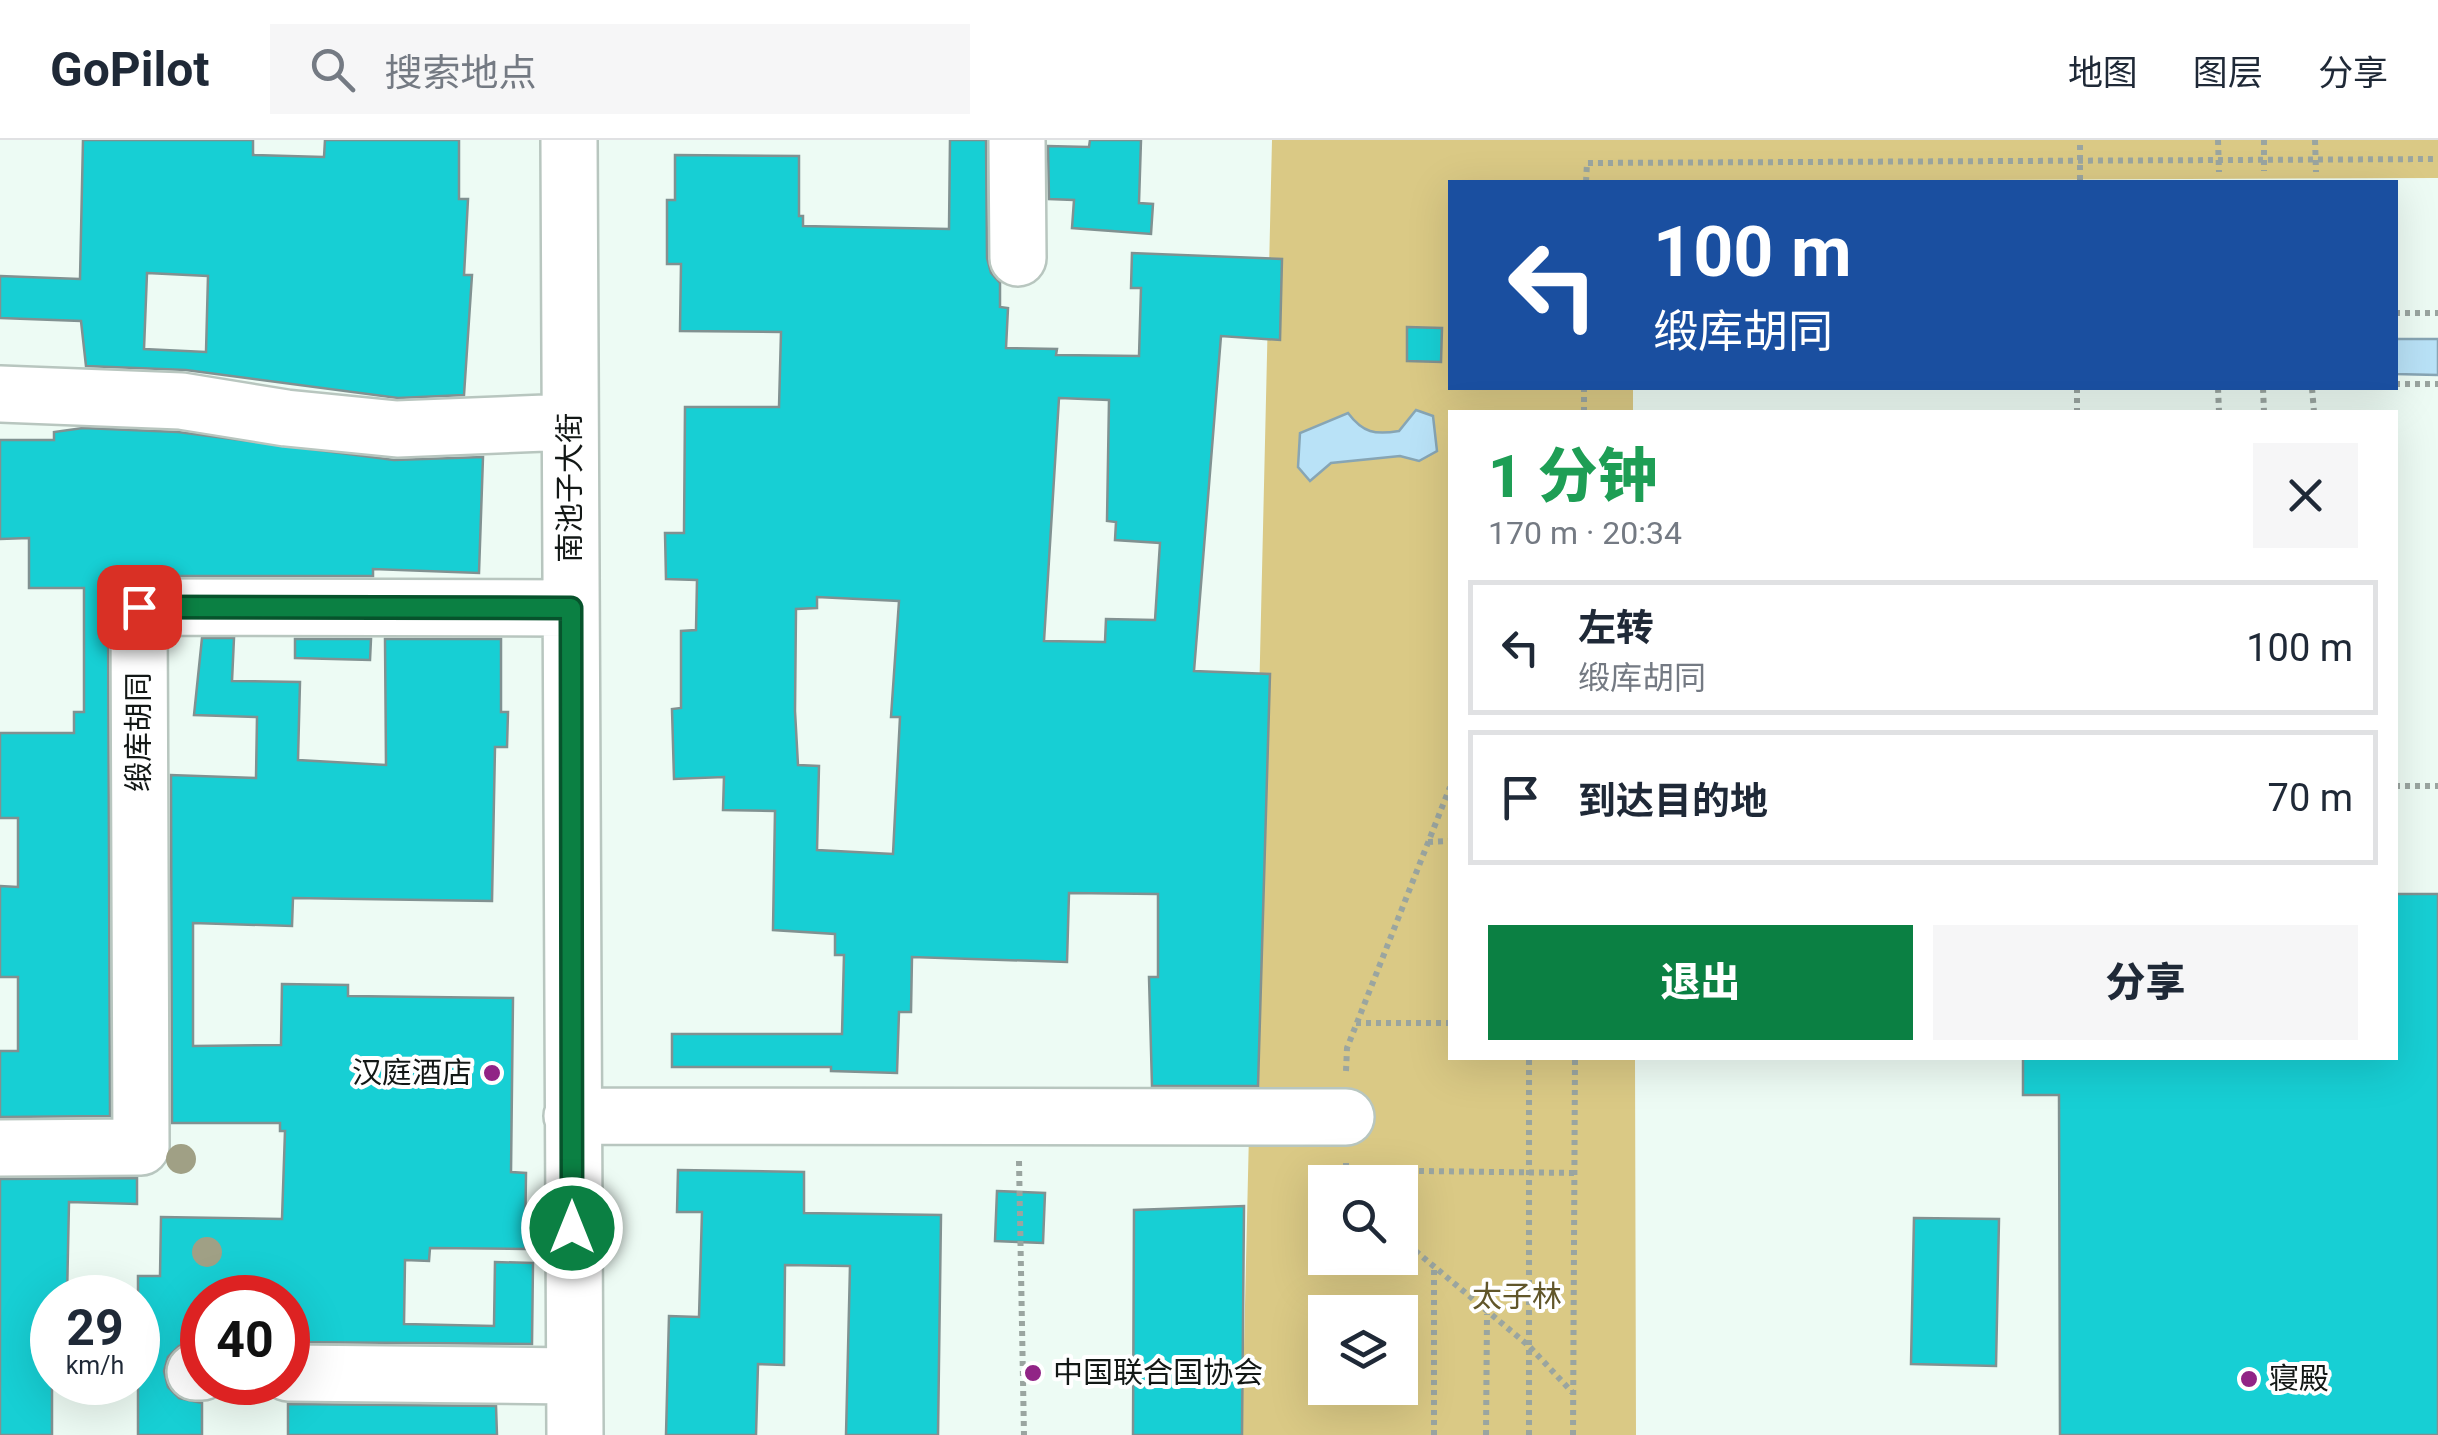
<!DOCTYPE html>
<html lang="zh">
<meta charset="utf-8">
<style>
:root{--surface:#fff;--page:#f6f6f7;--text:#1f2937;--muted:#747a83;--line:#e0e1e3;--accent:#0b8043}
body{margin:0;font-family:Roboto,"Noto Sans SC",sans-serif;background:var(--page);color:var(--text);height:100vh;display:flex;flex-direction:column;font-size:38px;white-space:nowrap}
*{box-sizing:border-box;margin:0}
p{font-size:32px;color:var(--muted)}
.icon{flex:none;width:55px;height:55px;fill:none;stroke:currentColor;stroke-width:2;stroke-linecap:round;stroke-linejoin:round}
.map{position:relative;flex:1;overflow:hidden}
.side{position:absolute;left:1448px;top:270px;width:950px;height:650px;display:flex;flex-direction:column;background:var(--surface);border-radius:0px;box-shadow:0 10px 40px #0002}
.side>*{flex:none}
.hud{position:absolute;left:1448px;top:40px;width:950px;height:210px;border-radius:0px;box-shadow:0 10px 40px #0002;background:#1a4fa0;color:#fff;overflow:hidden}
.controls{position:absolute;left:1308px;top:1025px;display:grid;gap:20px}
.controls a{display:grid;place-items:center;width:110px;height:110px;border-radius:0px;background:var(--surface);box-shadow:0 10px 40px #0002;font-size:50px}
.speed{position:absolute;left:30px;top:1135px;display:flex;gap:20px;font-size:50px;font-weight:700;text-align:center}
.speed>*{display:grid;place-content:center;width:130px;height:130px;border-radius:50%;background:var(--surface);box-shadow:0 10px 40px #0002;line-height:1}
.speed small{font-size:25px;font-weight:400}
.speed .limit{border:15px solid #d22;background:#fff;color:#111}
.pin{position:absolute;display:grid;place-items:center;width:85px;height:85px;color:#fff;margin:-42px;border-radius:20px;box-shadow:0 5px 15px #0006}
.me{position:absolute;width:110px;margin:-55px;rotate:0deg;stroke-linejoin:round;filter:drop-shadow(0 0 8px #0008)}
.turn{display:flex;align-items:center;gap:35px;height:210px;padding:0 40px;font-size:45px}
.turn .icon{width:130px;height:130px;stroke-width:2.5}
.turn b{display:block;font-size:70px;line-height:85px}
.round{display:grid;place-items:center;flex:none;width:105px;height:105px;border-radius:0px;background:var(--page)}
.summary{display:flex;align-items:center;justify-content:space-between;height:170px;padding:0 40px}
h1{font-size:60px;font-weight:800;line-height:75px;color:#1e9e55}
.action{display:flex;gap:20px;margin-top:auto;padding:20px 40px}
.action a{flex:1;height:115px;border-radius:0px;background:var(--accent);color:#fff;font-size:40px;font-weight:800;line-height:115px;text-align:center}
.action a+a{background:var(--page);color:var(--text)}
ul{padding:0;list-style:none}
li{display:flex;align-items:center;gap:30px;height:135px;margin:0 20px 15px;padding:0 20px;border:5px solid var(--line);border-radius:0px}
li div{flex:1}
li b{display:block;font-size:38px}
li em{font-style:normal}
header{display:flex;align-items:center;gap:60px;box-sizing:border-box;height:140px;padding:0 50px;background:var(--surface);border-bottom:2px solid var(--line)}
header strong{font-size:48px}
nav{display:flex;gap:55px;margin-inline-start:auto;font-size:35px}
.search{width:700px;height:90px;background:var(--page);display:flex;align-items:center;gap:25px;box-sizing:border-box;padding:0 35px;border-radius:0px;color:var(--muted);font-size:38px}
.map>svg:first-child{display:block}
.green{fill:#dac985;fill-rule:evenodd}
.water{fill:#b9e2f7;stroke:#87a5b4;stroke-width:2.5}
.building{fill:#17cfd4;stroke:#819191;stroke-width:2.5;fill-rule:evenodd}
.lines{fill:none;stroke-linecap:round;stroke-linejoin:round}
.minor-casing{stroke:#b8c6bf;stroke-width:60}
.path{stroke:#9aa5a0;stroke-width:6;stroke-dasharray:5 5;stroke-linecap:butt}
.minor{stroke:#fff;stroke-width:55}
.tree{fill:#a0a085}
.route-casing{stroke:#07532c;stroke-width:25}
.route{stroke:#0b8043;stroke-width:18}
.poi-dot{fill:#912486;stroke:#fff;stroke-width:4}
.labels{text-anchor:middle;stroke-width:8;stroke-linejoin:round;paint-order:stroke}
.street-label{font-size:30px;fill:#131816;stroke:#fff}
.poi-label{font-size:30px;fill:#131816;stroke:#fff;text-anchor:start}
.park-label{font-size:30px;fill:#61562a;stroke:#fff}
</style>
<header>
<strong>GoPilot</strong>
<div class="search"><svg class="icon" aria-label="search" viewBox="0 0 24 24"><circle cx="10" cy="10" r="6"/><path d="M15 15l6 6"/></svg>搜索地点</div>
<nav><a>地图</a><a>图层</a><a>分享</a></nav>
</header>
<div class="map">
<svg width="2438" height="1295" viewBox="0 0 2438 1295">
<rect width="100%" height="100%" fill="#edfbf4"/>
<path class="green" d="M 1272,0 L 2438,0 L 2438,38 L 1450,42 L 1450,248 L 1633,248 L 1633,272 L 1450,272 L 1450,918 L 1635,918 L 1636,1295 L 1242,1295 ZM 1325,1042 L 1400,1042 L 1400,1118 L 1325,1118 ZM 1325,1172 L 1400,1172 L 1400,1248 L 1325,1248 Z"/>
<path class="water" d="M 2395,199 L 2438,199 L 2438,235 L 2395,234 Z
M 1416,270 L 1433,276 L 1437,311 L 1419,321 L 1400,316 L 1331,323 L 1310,341 L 1298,327 L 1300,293 L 1348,273 C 1363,293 1375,295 1399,291 Z"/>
<path class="building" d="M 83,0 L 253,0 L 253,15 L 324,17 L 325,0 L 459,0 L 459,59 L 468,59 L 464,135 L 472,135 L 464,255 L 398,258 L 186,230 L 86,226 L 81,181 L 0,178 L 0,136 L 80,139 ZM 147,133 L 208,136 L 206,212 L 144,209 Z
M 950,0 L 986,0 L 987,118 L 991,133 L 1000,143 L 1000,167 L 1008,168 L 1006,208 L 1057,209 L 1056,215 L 1139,216 L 1141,148 L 1131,148 L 1132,113 L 1282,119 L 1280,200 L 1221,196 L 1194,531 L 1270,534 L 1258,946 L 1152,946 L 1149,837 L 1158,837 L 1158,754 L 1069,753 L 1067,822 L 912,817 L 911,872 L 899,872 L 897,933 L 831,931 L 831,927 L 672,927 L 672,894 L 842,894 L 844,815 L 835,815 L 835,794 L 773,790 L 775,671 L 723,670 L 724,637 L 674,639 L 672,569 L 681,568 L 681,491 L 696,490 L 697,440 L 666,439 L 665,393 L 684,393 L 685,267 L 779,267 L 781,192 L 680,191 L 681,124 L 667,124 L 667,60 L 675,60 L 675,15 L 799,16 L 799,76 L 803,76 L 803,86 L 949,89 ZM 1059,258 L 1109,260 L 1107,381 L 1116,382 L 1115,400 L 1160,403 L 1155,480 L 1106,479 L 1105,502 L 1044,501 ZM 817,457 L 899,461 L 891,577 L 900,577 L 893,714 L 817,710 L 819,626 L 798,625 L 795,571 L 796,469 L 817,468 Z
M 1090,0 L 1141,0 L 1139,63 L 1153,64 L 1151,94 L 1072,88 L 1074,60 L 1049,59 L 1048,6 L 1089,7 Z
M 1407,187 L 1442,188 L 1441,222 L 1407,221 Z
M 83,288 L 178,292 L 394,320 L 483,317 L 479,433 L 373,429 L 373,436 L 139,436 L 124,440 L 112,451 L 108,467 L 110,976 L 0,977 L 0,911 L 18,911 L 18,837 L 0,837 L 0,746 L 18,747 L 18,678 L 0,678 L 0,593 L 74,593 L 74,572 L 84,572 L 84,448 L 29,448 L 29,398 L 0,399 L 0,300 L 54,300 L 54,292 Z
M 202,498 L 234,498 L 232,541 L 300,542 L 298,620 L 386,625 L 385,499 L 501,499 L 501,572 L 508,572 L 507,607 L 495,607 L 492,761 L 293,758 L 292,786 L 193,783 L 193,906 L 281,905 L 282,844 L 348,845 L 348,856 L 513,858 L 511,1032 L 526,1033 L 525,1109 L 430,1108 L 429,1121 L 405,1120 L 404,1184 L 494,1186 L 495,1122 L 533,1123 L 532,1204 L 288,1202 L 288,1158 L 202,1158 L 202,1201 L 179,1206 L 168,1217 L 164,1231 L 168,1247 L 179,1258 L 202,1263 L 202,1295 L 138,1295 L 138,1136 L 160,1136 L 161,1077 L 282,1079 L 285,991 L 280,991 L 280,983 L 172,983 L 171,635 L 256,638 L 257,577 L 194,575 Z
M 295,499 L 371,499 L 370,520 L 295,518 Z
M 2395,754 L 2438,754 L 2438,1295 L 2060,1295 L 2059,955 L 2023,955 L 2023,918 L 2395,918 Z
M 678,1030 L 804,1032 L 804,1073 L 941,1075 L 938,1295 L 846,1295 L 850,1126 L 785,1125 L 784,1225 L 758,1224 L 756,1295 L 666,1295 L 669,1176 L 699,1177 L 702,1072 L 677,1072 Z
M 137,1038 L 137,1064 L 69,1062 L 67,1158 L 52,1158 L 52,1295 L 0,1295 L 0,1039 Z
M 997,1051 L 1045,1053 L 1043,1103 L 995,1101 Z
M 1244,1066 L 1242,1295 L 1133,1295 L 1134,1070 Z
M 1914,1078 L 1999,1079 L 1996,1226 L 1911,1224 Z
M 288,1264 L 496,1266 L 497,1295 L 288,1295 Z"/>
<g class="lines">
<defs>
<path id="minor" d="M 569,0 L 575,1295
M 1017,0 L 1018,118
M 0,254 L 181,261 L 286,278 L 397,289 L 570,282
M 572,976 L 1346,977
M 0,1008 L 141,1007 L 139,467 L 571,468
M 195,1232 L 202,1232
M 288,1233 L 573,1236"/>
</defs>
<use href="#minor" class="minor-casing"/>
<path class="path" d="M 2218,0 L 2219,32
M 2264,0 L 2264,31
M 2315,0 L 2316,32
M 2080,40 L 2080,0
M 1586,42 L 1587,23 L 2438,19
M 2395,173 L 2438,173
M 2395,244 L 2438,244
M 2077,248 L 2077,272
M 2218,248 L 2219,272
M 2263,248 L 2264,272
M 2312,248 L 2314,272
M 1584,272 L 1584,248
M 2395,646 L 2438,646
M 1428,702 L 1450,701
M 1356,883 L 1450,883
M 1346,931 L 1347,908 L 1450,647
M 1019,1021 L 1024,1295
M 1346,1023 L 1346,1030 L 1574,1033
M 1400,1098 L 1529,1206 L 1572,1252
M 1434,1295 L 1434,1128
M 1486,1295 L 1487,1174
M 1529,1295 L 1529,918
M 1573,1295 L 1575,918"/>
<use href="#minor" class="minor"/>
</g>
<g class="tree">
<circle cx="181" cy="1019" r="15"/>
<circle cx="207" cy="1112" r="15"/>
</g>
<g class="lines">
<defs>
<path id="route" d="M 139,467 L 571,468 L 572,1088"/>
</defs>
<use href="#route" class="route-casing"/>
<use href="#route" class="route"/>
</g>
<g class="poi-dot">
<circle cx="492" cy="933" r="10"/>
<circle cx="1033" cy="1233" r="10"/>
<circle cx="2249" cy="1239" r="10"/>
</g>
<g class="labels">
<g class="street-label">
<text transform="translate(570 348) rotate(-90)" y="10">南池子大街</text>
<text transform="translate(139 592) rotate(-90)" y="10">缎库胡同</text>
</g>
<g class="poi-label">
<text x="472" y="943" text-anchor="end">汉庭酒店</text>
<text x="1053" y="1243">中国联合国协会</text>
<text x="2269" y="1249">寝殿</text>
</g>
<g class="park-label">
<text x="1517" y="1167">太子林</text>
</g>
</g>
</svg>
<div class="controls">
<a><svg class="icon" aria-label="search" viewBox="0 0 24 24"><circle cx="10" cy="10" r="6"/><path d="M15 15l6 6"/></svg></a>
<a><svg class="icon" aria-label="layers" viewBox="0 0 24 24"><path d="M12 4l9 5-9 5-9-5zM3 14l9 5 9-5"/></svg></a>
</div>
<div class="speed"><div>29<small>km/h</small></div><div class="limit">40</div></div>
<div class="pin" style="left:139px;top:467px;background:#d93025"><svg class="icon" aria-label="arrive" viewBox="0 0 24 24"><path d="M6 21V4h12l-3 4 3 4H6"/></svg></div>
<svg class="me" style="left:572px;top:1088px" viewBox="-20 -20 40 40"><circle r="17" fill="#0b8043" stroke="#fff" stroke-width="3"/><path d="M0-11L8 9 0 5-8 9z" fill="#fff"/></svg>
<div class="hud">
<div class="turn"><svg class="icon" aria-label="left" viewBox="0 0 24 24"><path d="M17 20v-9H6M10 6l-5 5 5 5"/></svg><div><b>100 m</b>缎库胡同</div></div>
</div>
<section class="side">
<div class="summary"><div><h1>1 分钟</h1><p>170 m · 20:34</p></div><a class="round"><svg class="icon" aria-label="close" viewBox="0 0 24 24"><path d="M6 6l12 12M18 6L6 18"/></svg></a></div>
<ul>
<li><svg class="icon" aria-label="left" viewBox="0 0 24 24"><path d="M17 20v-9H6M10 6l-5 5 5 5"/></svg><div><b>左转</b><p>缎库胡同</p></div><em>100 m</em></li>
<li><svg class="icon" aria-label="arrive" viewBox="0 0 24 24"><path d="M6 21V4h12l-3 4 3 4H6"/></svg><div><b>到达目的地</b></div><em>70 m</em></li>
</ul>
<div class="action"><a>退出</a><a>分享</a></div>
</section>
</div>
